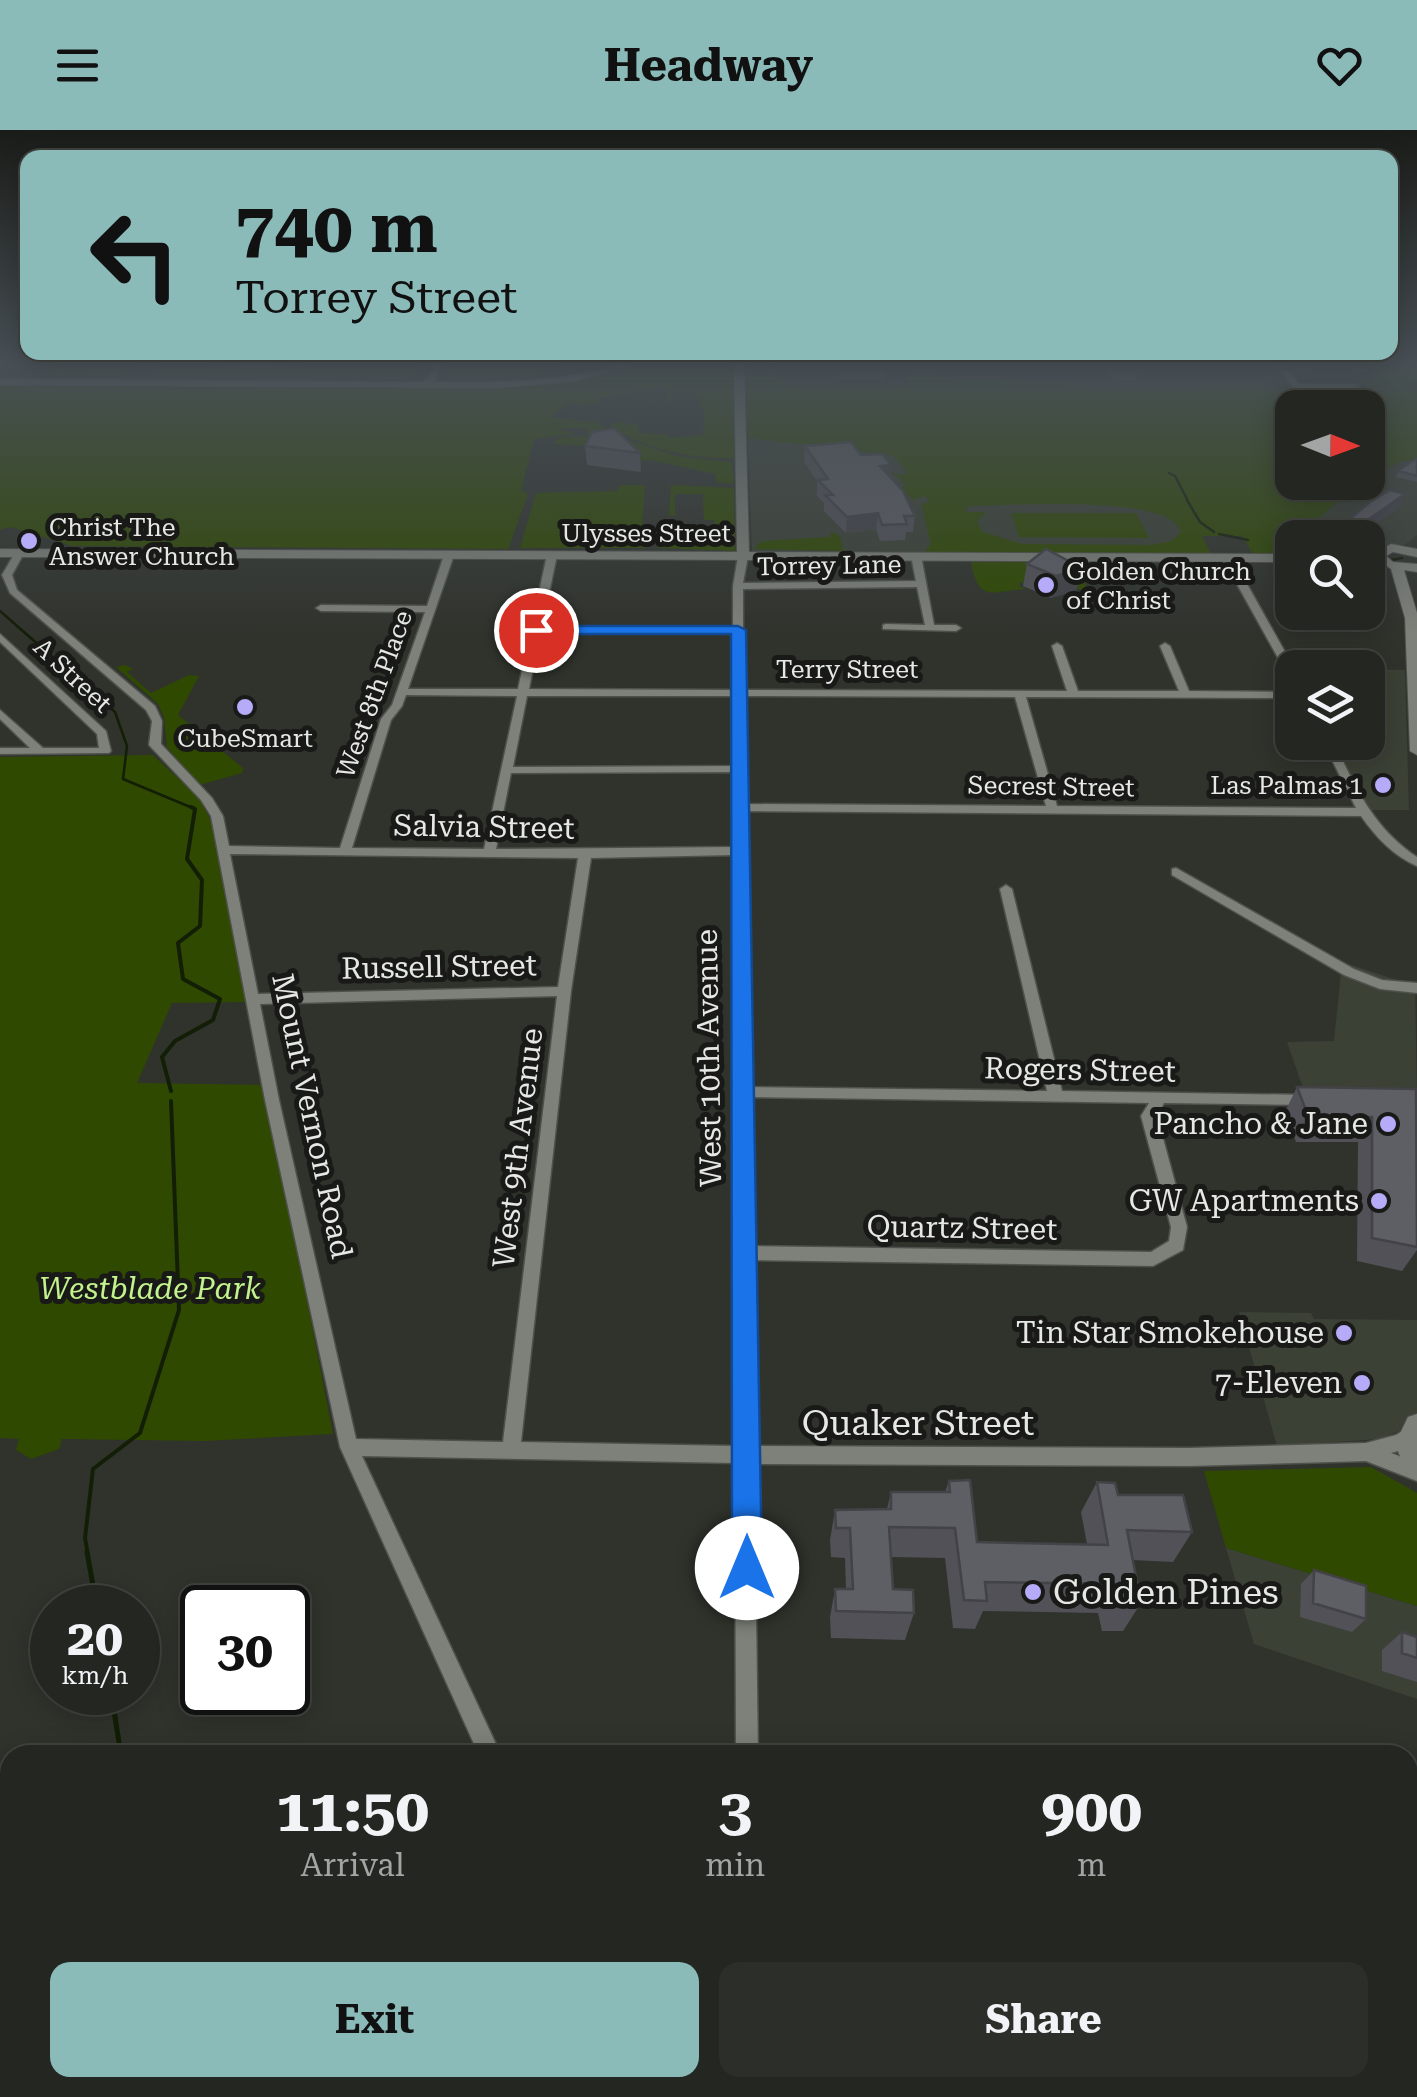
<!DOCTYPE html>
<style>
:root{--surface:#242621;--page:#2c2e2a;--text:#f1f3f6;--muted:#a3a5a5;--line:#41433f;--accent:#8bbbb9}
body{margin:0;font-family:"Roboto Serif",serif;background:var(--page);color:var(--text);height:100vh;display:flex;flex-direction:column;font-size:38px;white-space:nowrap}
*{box-sizing:border-box;margin:0}
p{font-size:32px;color:var(--muted)}
.icon{flex:none;width:55px;height:55px;fill:none;stroke:currentColor;stroke-width:2;stroke-linecap:round;stroke-linejoin:round}
.map{position:relative;flex:1;overflow:hidden}
.details{position:absolute;left:0px;top:1615px;width:1418px;height:352px;display:flex;flex-direction:column;background:var(--surface);border-radius:30px 30px 0 0;box-shadow:0 5px 25px #0003,0 0 0 2px var(--line)}
.details>*{flex:none}
.guide{position:absolute;left:20px;top:20px;width:1378px;height:210px;border-radius:20px;box-shadow:0 5px 25px #0003,0 0 0 2px var(--line);background:#8bbbb9;color:#111;overflow:hidden}
.needle{width:65px;rotate:91deg}
.controls{position:absolute;left:1275px;top:260px;display:grid;gap:20px}
.controls a{display:grid;place-items:center;width:110px;height:110px;border-radius:20px;background:var(--surface);box-shadow:0 5px 25px #0003,0 0 0 2px var(--line);font-size:50px}
.speed{position:absolute;left:30px;top:1455px;display:flex;gap:20px;font-size:50px;font-weight:700;text-align:center}
.speed>*{display:grid;place-content:center;width:130px;height:130px;border-radius:50%;background:var(--surface);box-shadow:0 5px 25px #0003,0 0 0 2px var(--line);line-height:1}
.speed small{font-size:25px;font-weight:400}
.speed .limit{border:5px solid #111;border-radius:15px;background:#fff;color:#111}
.pin{position:absolute;display:grid;place-items:center;width:85px;height:85px;color:#fff;margin:-42px;border:5px solid #fff;border-radius:50%;box-shadow:0 2px 10px #0007}
.me{position:absolute;width:110px;margin:-55px;rotate:0deg;stroke-linejoin:round;filter:drop-shadow(0 0 8px #0008)}
.turn{display:flex;align-items:center;gap:35px;height:210px;padding:0 50px;font-size:45px}
.turn .icon{width:130px;height:130px;stroke-width:2.5}
.turn b{display:block;font-size:70px;line-height:85px}
.eta{display:flex;justify-content:space-evenly;align-items:center;height:170px;text-align:center}
.eta b{font-size:60px;font-weight:700;line-height:70px}
.primary-button{display:flex;gap:20px;margin-top:auto;padding:20px 50px}
.primary-button a{flex:1;height:115px;border-radius:20px;background:var(--accent);color:#111;font-size:40px;font-weight:700;line-height:115px;text-align:center}
.primary-button a+a{background:var(--page);color:var(--text)}
header{display:flex;justify-content:space-between;align-items:center;height:130px;padding:0 50px;background:var(--accent);color:#111;font-size:45px;font-weight:700}
.map>svg:first-child{display:block}
.built{fill:#3b4135}
.green{fill:#2f4901;fill-rule:evenodd}
.lines{fill:none;stroke-linecap:round;stroke-linejoin:round}
.stream-far2{stroke:#131e06;stroke-width:2.5}
.stream-far1{stroke:#131e06;stroke-width:4}
.stream{stroke:#131e06;stroke-width:5}
.street-casing{stroke:#4e504b;stroke-width:3}
.secondary-casing{stroke:#4e504b;stroke-width:2}
.street{fill:#7d8179;fill-rule:evenodd}
.secondary{fill:#7d8179;fill-rule:evenodd}
.wall{fill:#515157}
.shaded-wall{fill:#424247}
.building{fill:#5e5e65;stroke:#424247;stroke-width:2.5}
.route{fill:#1a73e8;stroke:#114b97;stroke-width:2.5}
.poi-dot{fill:#b6abf8;stroke:#191a17;stroke-width:4}
.labels{text-anchor:middle;stroke-width:10;stroke-linejoin:round;paint-order:stroke}
.far-poi-label{font-size:25px;fill:#e6e8e4;stroke:#191a17;text-anchor:start}
.far-street-label{font-size:25px;fill:#e6e8e4;stroke:#191a17}
.street-label{font-size:30px;fill:#e6e8e4;stroke:#191a17}
.poi-label{font-size:30px;fill:#e6e8e4;stroke:#191a17;text-anchor:end}
.park-label{font-size:30px;font-style:italic;fill:#c3f38c;stroke:#191a17}
.near-street-label{font-size:35px;fill:#e6e8e4;stroke:#191a17}
.near-poi-label{font-size:35px;fill:#e6e8e4;stroke:#191a17;text-anchor:start}
</style>
<header><svg class="icon" aria-label="menu" viewBox="0 0 24 24"><path d="M4 6h16M4 12h16M4 18h16"/></svg>Headway<svg class="icon" aria-label="heart" viewBox="0 0 24 24"><path d="M12 20l-8-8c-3-5 5-10 8-4 3-6 11-1 8 4z"/></svg></header>
<div class="map">
<svg width="1417" height="1967" viewBox="0 0 1417 1967">
<rect width="100%" height="100%" fill="#30332c"/>
<path class="built" d="M 905,232 L 1274,232 L 1297,261 L 911,258 Z
M 748,308 L 1167,344 L 1212,426 L 756,422 L 752,421 Z
M 1417,323 L 1417,405 L 1406,414 L 1368,423 L 1368,408 L 1294,408 L 1361,353 L 1368,352 L 1368,348 Z
M 1368,539 L 1405,540 L 1409,680 L 1369,680 L 1334,613 L 1368,612 Z
M 1342,832 L 1415,856 L 1417,962 L 1304,961 L 1287,912 L 1334,911 Z
M 1239,1182 L 1311,1183 L 1314,1189 L 1417,1190 L 1417,1285 L 1399,1301 L 1379,1309 L 1277,1316 Z
M 1226,1418 L 1417,1476 L 1417,1569 L 1254,1514 Z
M 1408,1675 L 1417,1675 L 1417,1967 L 916,1967 L 915,1958 L 1408,1958 Z"/>
<path class="green" d="M 7,232 L 91,232 L 104,236 L 146,232 L 121,245 L 0,243 L 0,235 Z
M 340,232 L 423,232 L 417,246 L 407,249 L 147,246 L 156,238 L 172,234 L 260,238 Z
M 444,232 L 557,232 L 560,241 L 519,248 L 449,249 L 439,245 Z
M 646,232 L 732,232 L 734,328 C 693,329 643,320 610,295 L 619,292 L 639,295 L 639,303 L 666,304 L 670,308 L 703,305 L 704,279 L 700,278 L 700,268 L 693,270 L 697,262 L 671,262 L 672,272 L 662,270 L 667,269 L 666,258 L 650,259 L 649,269 L 654,269 L 649,272 L 648,260 L 598,269 L 597,274 L 590,271 L 588,275 L 567,274 L 551,287 L 595,292 L 627,310 L 676,326 L 732,332 L 734,354 L 717,352 L 715,344 L 652,330 L 636,331 L 594,316 L 552,314 L 559,307 L 588,306 L 586,298 L 560,298 L 574,304 L 534,309 L 521,360 L 528,364 L 508,419 L 73,416 L 11,397 L 0,400 L 0,254 L 545,256 L 544,253 Z
M 903,232 L 908,241 L 965,250 L 1063,253 L 1066,248 L 1060,232 L 1072,257 L 1089,260 L 1368,259 L 1361,251 L 1371,252 L 1375,243 L 1368,239 L 1370,237 L 1358,233 L 1417,232 L 1417,332 L 1402,331 L 1368,348 L 1368,278 L 1292,278 L 1292,352 L 1361,353 L 1276,423 L 1253,424 L 1242,406 L 1202,406 L 1212,426 L 924,423 L 931,414 L 921,373 L 928,373 L 926,366 L 913,370 L 905,361 L 910,370 L 886,369 L 886,362 L 875,362 L 869,354 L 903,361 L 900,357 L 907,356 L 889,340 L 899,345 L 908,343 L 893,325 L 748,308 L 747,235 L 753,235 L 751,244 L 766,245 L 766,236 L 774,236 L 778,247 L 790,257 L 904,257 L 909,255 ZM 969,376 C 1006,376 1171,363 1181,402 L 1171,411 L 1152,415 L 1022,414 L 983,402 L 977,392 L 986,382 L 965,382 Z
M 621,355 L 645,355 L 642,400 L 631,400 L 630,404 L 642,405 L 641,414 L 646,414 L 645,418 L 520,418 L 536,363 L 617,361 Z
M 671,355 L 734,358 L 735,421 L 658,418 L 666,413 L 667,400 L 714,401 L 714,390 L 704,390 L 703,364 L 675,364 L 675,386 L 669,386 Z
M 1011,383 L 1136,383 L 1149,408 L 1019,407 Z
M 832,402 L 840,406 L 843,421 L 754,419 L 762,411 L 829,407 Z
M 971,432 L 1075,432 L 1088,460 L 1082,461 L 1070,453 L 1021,452 L 1019,456 L 1026,459 C 995,459 979,477 971,432 Z
M 125,535 L 133,539 L 127,542 L 151,563 L 189,545 L 199,546 L 178,585 L 243,638 L 242,643 L 199,655 L 167,617 L 164,587 L 158,574 L 116,537 Z
M 153,625 L 199,668 L 215,699 L 250,872 L 172,873 L 137,953 L 265,955 L 333,1304 L 205,1311 L 62,1309 L 59,1319 L 31,1329 L 16,1320 L 19,1309 L 0,1308 L 0,627 Z
M 1371,1337 L 1417,1363 L 1417,1476 L 1226,1418 L 1204,1341 Z"/>
<g class="lines">
<path class="stream-far2" d="M 1169,343 L 1175,346 L 1187,369
M 1187,370 L 1200,392 L 1214,402
M 1219,404 L 1248,410
M 1391,430 L 1402,428
M 0,481 L 115,582 L 127,616 L 123,649 L 195,679"/>
<path class="stream-far1" d="M 171,961 L 162,927 L 175,911 L 213,890 L 220,869 L 183,849 L 178,813 L 200,796 L 202,750 L 187,729 L 195,679 L 191,677
M 88,1425 L 85,1408 L 93,1339 L 140,1303 L 179,1180 L 171,971"/>
<path class="stream" d="M 87,1422 L 97,1478
M 111,1562 L 121,1625
M 226,1958 L 226,1967"/>
<defs>
<path id="street" d="M 185,232 L 252,235 L 336,232 L 252,239 Z
M 1274,232 L 1281,232 L 1299,254 L 1355,254 L 1359,256 L 1355,258 L 1294,258 Z
M 16,421 L 24,423 L 12,445 L 17,460 L 155,576 L 162,591 L 161,614 L 212,668 L 223,686 L 229,716 L 340,718 L 381,589 L 392,575 L 425,482 L 321,481 L 316,478 L 321,475 L 427,476 L 444,425 L 449,422 L 454,425 L 408,559 L 518,559 L 547,425 L 552,422 L 557,425 L 542,497 L 733,497 L 733,456 L 738,426 L 743,423 L 748,426 L 743,453 L 916,451 L 912,431 L 917,425 L 923,425 L 922,431 L 934,495 L 956,495 L 961,498 L 956,501 L 883,499 L 883,495 L 886,494 L 925,495 L 917,457 L 743,459 L 743,560 L 1067,561 L 1052,516 L 1057,513 L 1062,516 L 1078,561 L 1179,561 L 1160,516 L 1165,513 L 1170,516 L 1189,561 L 1292,562 L 1292,568 L 1026,567 L 1057,676 L 1356,678 L 1323,612 L 1334,612 C 1355,657 1374,699 1417,727 L 1417,736 C 1393,726 1375,706 1361,686 L 745,681 L 749,957 L 1047,961 L 1000,759 L 1006,755 L 1012,759 L 1062,961 L 1309,965 L 1316,970 L 1309,975 L 1164,973 L 1157,986 L 1187,1097 L 1183,1120 L 1153,1136 L 751,1130 L 754,1316 L 1189,1318 L 1366,1313 L 1396,1305 L 1409,1297 L 1416,1299 L 1416,1311 L 1408,1318 L 1391,1323 L 1417,1333 L 1417,1351 L 1366,1331 L 1189,1336 L 754,1334 L 758,1625 L 736,1625 L 735,1333 L 362,1326 L 501,1625 L 479,1625 L 340,1317 L 265,970 L 211,686 L 201,670 L 149,615 L 152,591 L 146,580 L 10,463 L 2,445 ZM 540,503 L 733,503 L 733,560 L 529,559 ZM 406,565 L 517,566 L 484,719 L 352,718 L 391,590 L 402,576 ZM 527,566 L 733,566 L 733,636 L 513,637 ZM 743,566 L 1015,567 L 1046,676 L 745,674 ZM 733,642 L 733,717 L 496,719 L 511,643 ZM 230,724 L 578,728 L 558,857 L 258,864 ZM 733,725 L 735,1316 L 521,1312 L 571,861 L 591,728 ZM 557,866 L 503,1312 L 356,1309 L 279,970 L 260,874 ZM 749,967 L 1149,973 L 1141,986 L 1171,1097 L 1169,1111 L 1151,1122 L 751,1116 Z
M 1228,426 L 1233,429 L 1294,538 L 1292,547 L 1287,544 L 1223,429 Z
M 0,504 L 106,601 L 111,621 L 109,623 L 0,624 L 0,618 L 30,618 L 0,589 L 0,580 L 43,618 L 99,618 L 97,604 L 0,512 Z
M 1176,738 L 1354,839 L 1382,850 L 1417,853 L 1417,863 L 1380,859 L 1344,845 L 1172,745 L 1172,739 Z
M 629,1958 L 655,1958 L 659,1967 L 633,1967 Z
M 735,1958 L 760,1958 L 761,1967 L 735,1967 Z"/>
<path id="secondary" d="M 434,232 L 444,232 L 434,252 C 481,252 529,253 575,245 C 599,241 620,232 645,232 L 575,251 L 500,258 L 0,255 L 0,249 L 422,252 L 430,246 Z
M 734,232 L 744,232 L 749,422 L 1292,424 L 1292,432 L 0,427 L 0,419 L 737,422 Z
M 1391,414 L 1417,419 L 1417,427 L 1393,422 L 1386,426 L 1393,432 L 1417,434 L 1417,442 L 1404,440 L 1417,483 L 1417,625 L 1410,621 L 1405,488 L 1391,439 L 1372,425 Z
M 1417,1284 L 1417,1350 L 1408,1346 L 1395,1314 L 1408,1287 Z"/>
</defs>
<use href="#street" class="street-casing"/>
<use href="#secondary" class="secondary-casing"/>
<use href="#street" class="street"/>
<use href="#secondary" class="secondary"/>
</g>
<path class="wall" d="M 838,232 L 886,232 L 885,249 L 839,249 Z
M 1104,232 L 1137,232 L 1139,237 L 1136,251 L 1114,251 Z
M 585,316 L 640,323 L 641,342 L 587,335 Z
M 805,316 L 861,325 L 891,335 L 890,347 L 915,386 L 913,402 L 906,402 L 905,410 L 880,411 L 876,399 L 846,403 L 824,381 L 824,373 L 817,366 L 817,351 L 804,332 Z
M 1417,329 L 1417,352 L 1396,347 L 1398,341 Z
M 1400,377 L 1358,405 L 1345,402 L 1350,389 Z
M 1046,419 L 1077,460 L 1051,468 L 1023,456 L 1027,434 Z
M 1297,957 L 1416,959 L 1417,1120 L 1402,1141 L 1357,1131 L 1358,1012 L 1296,1012 L 1285,982 Z
M 949,1351 L 977,1412 L 1087,1414 L 1081,1382 L 1097,1352 L 1118,1365 L 1192,1402 L 1173,1432 L 1133,1430 L 1141,1473 L 1123,1501 L 1102,1501 L 1098,1483 L 983,1481 L 975,1499 L 953,1498 L 945,1428 L 891,1427 L 893,1459 L 914,1483 L 905,1510 L 831,1508 L 830,1487 L 835,1459 L 846,1459 L 845,1428 L 831,1427 L 830,1410 L 835,1380 L 887,1379 L 891,1362 L 945,1362 Z
M 1314,1440 L 1366,1489 L 1352,1502 L 1300,1487 L 1301,1454 Z
M 1402,1502 L 1417,1507 L 1417,1552 L 1382,1541 L 1382,1520 Z"/>
<path class="shaded-wall" d="M 891,335 L 890,351 L 880,336 Z
M 1405,364 L 1400,377 L 1358,405 L 1363,393 Z
M 878,383 L 876,399 L 846,403 L 847,387 Z
M 1082,438 L 1077,460 L 1051,468 L 1056,446 Z"/>
<path class="building" d="M 1114,232 L 1137,232 L 1139,237 L 1117,236 Z
M 614,298 L 640,323 L 585,316 L 592,302 Z
M 851,312 L 861,325 L 882,324 L 891,335 L 880,336 L 903,361 L 915,386 L 904,386 L 907,394 L 882,395 L 878,383 L 847,387 L 825,365 L 833,365 L 818,350 L 828,349 L 805,316 Z
M 1415,329 L 1417,329 L 1417,346 L 1398,341 Z
M 1390,360 L 1405,364 L 1363,393 L 1350,389 L 1370,372 Z
M 1046,419 L 1082,438 L 1056,446 L 1027,434 Z
M 1368,436 L 1372,437 L 1373,454 L 1368,453 Z
M 1297,957 L 1416,959 L 1417,1117 L 1372,1108 L 1372,987 L 1309,988 Z
M 970,1350 L 977,1412 L 1108,1415 L 1097,1352 L 1115,1353 L 1118,1365 L 1183,1365 L 1192,1402 L 1127,1400 L 1141,1473 L 1119,1473 L 1115,1454 L 985,1452 L 987,1471 L 964,1470 L 955,1398 L 889,1397 L 893,1459 L 913,1460 L 914,1483 L 836,1481 L 835,1459 L 853,1459 L 850,1398 L 836,1398 L 835,1380 L 891,1379 L 891,1362 L 950,1362 L 949,1351 Z
M 1314,1440 L 1366,1456 L 1366,1489 L 1313,1473 Z
M 1402,1502 L 1417,1507 L 1417,1528 L 1402,1523 Z"/>
<linearGradient id="sky" x2="0" y2="1"><stop stop-color="#1a1c18"/><stop offset="0.46" stop-color="#485056"/><stop offset="1" stop-color="#485056" stop-opacity="0"/></linearGradient>
<rect width="1417" height="507" fill="url(#sky)"/>
<path class="route" d="M 738,496 L 746,500 L 762,1438 L 758,1448 L 747,1452 L 737,1448 L 732,1438 L 731,504 L 536,504 L 528,500 L 536,496 Z"/>
<g class="poi-dot">
<circle cx="29" cy="411" r="10"/>
<circle cx="1046" cy="455" r="10"/>
<circle cx="245" cy="577" r="10"/>
<circle cx="1383" cy="655" r="10"/>
<circle cx="1388" cy="994" r="10"/>
<circle cx="1379" cy="1071" r="10"/>
<circle cx="1344" cy="1203" r="10"/>
<circle cx="1362" cy="1253" r="10"/>
<circle cx="1033" cy="1462" r="10"/>
</g>
<g class="labels">
<g class="far-poi-label">
<text x="49" y="406">Christ The<tspan x="49" dy="29">Answer Church</tspan></text>
<text x="1066" y="450">Golden Church<tspan x="1066" dy="29">of Christ</tspan></text>
<text x="245" y="617" text-anchor="middle">CubeSmart</text>
<text x="1363" y="664" text-anchor="end">Las Palmas 1</text>
</g>
<g class="far-street-label">
<text x="646" y="412">Ulysses Street</text>
<text transform="translate(829 435) rotate(-1)" y="9">Torrey Lane</text>
<text x="847" y="548">Terry Street</text>
<text transform="translate(73 545) rotate(43)" y="9">A Street</text>
<text transform="translate(374 564) rotate(-70)" y="9">West 8th Place</text>
<text transform="translate(1051 656) rotate(1)" y="9">Secrest Street</text>
</g>
<g class="street-label">
<text transform="translate(484 697) rotate(1)" y="10">Salvia Street</text>
<text transform="translate(439 837) rotate(-1)" y="10">Russell Street</text>
<text transform="translate(709 928) rotate(-91)" y="10">West 10th Avenue</text>
<text transform="translate(1080 940) rotate(1)" y="10">Rogers Street</text>
<text transform="translate(312 986) rotate(78)" y="10">Mount Vernon Road</text>
<text transform="translate(518 1018) rotate(-83)" y="10">West 9th Avenue</text>
<text transform="translate(962 1098) rotate(1)" y="10">Quartz Street</text>
</g>
<g class="poi-label">
<text x="1368" y="1004">Pancho &amp; Jane</text>
<text x="1359" y="1081">GW Apartments</text>
<text x="1324" y="1213">Tin Star Smokehouse</text>
<text x="1342" y="1263">7-Eleven</text>
</g>
<g class="park-label">
<text x="150" y="1169">Westblade Park</text>
</g>
<g class="near-street-label">
<text x="918" y="1305">Quaker Street</text>
</g>
<g class="near-poi-label">
<text x="1053" y="1474">Golden Pines</text>
</g>
</g>
</svg>
<div class="controls">
<a><svg class="needle" viewBox="-14 -14 28 28"><path d="M0-13l5 13h-10z" fill="#e53935"/><path d="M0 13l5-13h-10z" fill="#a3a5a5"/></svg></a>
<a><svg class="icon" aria-label="search" viewBox="0 0 24 24"><circle cx="10" cy="10" r="6"/><path d="M15 15l6 6"/></svg></a>
<a><svg class="icon" aria-label="layers" viewBox="0 0 24 24"><path d="M12 4l9 5-9 5-9-5zM3 14l9 5 9-5"/></svg></a>
</div>
<div class="speed"><div>20<small>km/h</small></div><div class="limit">30</div></div>
<div class="pin" style="left:536px;top:500px;background:#d93025"><svg class="icon" aria-label="arrive" viewBox="0 0 24 24"><path d="M6 21V4h12l-3 4 3 4H6"/></svg></div>
<svg class="me" style="left:747px;top:1438px" viewBox="-20 -20 40 40"><circle r="19" fill="#fff"/><path d="M0-13L10 11 0 6-10 11z" fill="#1a73e8"/></svg>
<div class="guide">
<div class="turn"><svg class="icon" aria-label="left" viewBox="0 0 24 24"><path d="M17 20v-9H6M10 6l-5 5 5 5"/></svg><div><b>740 m</b>Torrey Street</div></div>
</div>
<section class="details">
<div class="eta">
<div><b>11:50</b><p>Arrival</p></div>
<div><b>3</b><p>min</p></div>
<div><b>900</b><p>m</p></div>
</div>
<div class="primary-button"><a>Exit</a><a>Share</a></div>
</section>
</div>
